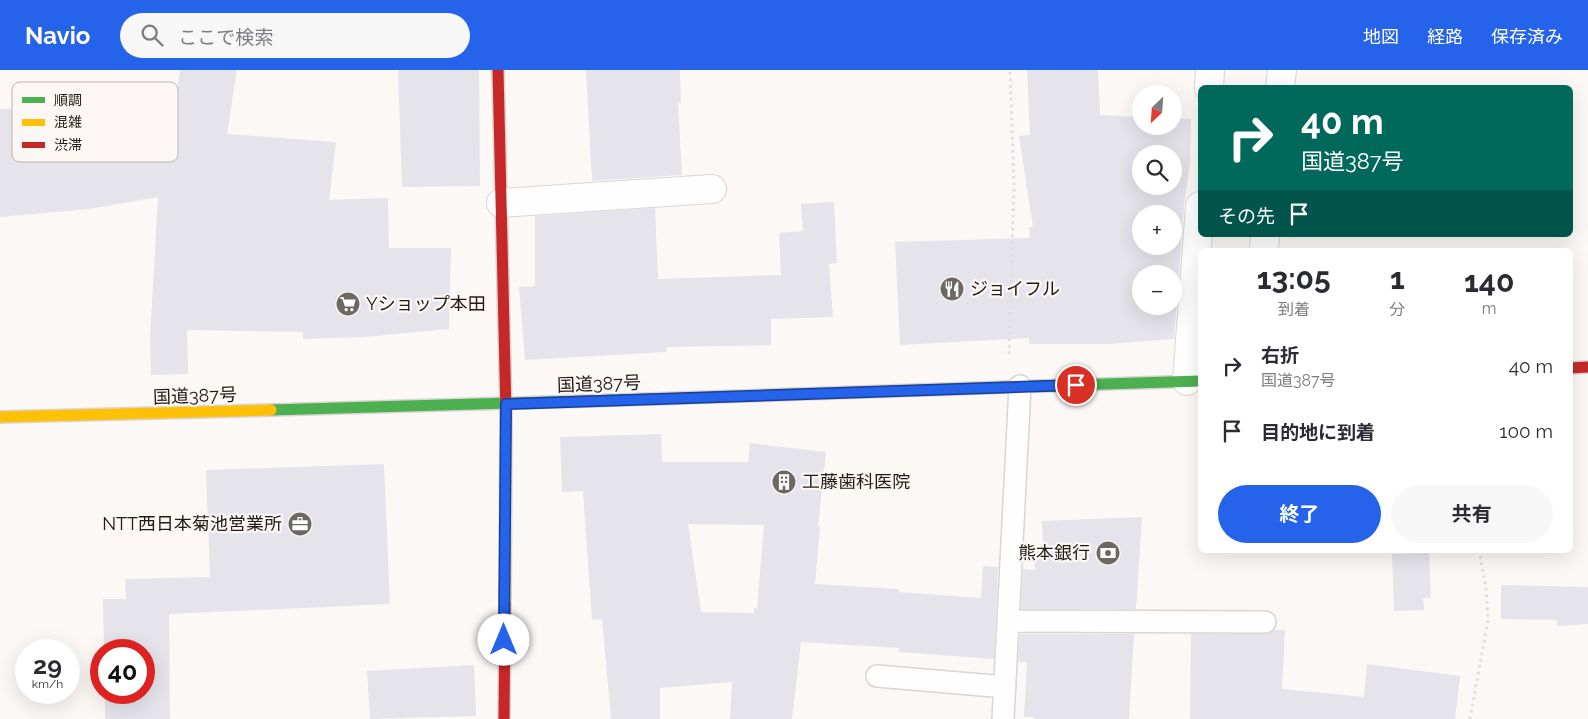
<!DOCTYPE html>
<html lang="ja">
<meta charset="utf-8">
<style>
:root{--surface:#fff;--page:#f7f7f7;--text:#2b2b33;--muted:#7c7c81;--accent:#2563eb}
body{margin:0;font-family:Raleway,"Noto Sans JP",sans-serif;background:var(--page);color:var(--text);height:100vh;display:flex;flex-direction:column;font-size:19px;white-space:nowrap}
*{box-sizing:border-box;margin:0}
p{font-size:16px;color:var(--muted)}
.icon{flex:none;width:28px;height:28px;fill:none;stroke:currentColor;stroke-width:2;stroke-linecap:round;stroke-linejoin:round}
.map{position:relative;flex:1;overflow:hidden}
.drawer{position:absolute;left:1198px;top:178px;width:375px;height:305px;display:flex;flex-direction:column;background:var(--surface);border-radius:8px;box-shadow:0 5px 20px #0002}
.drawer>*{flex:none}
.top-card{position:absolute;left:1198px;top:15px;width:375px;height:152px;border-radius:8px;box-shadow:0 5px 20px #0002;background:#00695c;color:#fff;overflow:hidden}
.needle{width:32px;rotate:205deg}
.fabs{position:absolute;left:1132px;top:15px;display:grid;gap:10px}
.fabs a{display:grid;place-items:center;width:50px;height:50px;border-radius:50%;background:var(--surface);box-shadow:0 5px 20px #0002;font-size:25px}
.speed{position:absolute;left:15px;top:569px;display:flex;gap:10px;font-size:25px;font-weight:700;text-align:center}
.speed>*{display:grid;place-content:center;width:65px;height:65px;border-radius:50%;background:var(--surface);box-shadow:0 5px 20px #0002;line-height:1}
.speed small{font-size:12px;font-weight:400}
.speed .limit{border:8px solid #d22;background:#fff;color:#111}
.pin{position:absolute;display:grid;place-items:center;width:42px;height:42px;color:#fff;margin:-21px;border:2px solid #fff;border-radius:50%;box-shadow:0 1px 5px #0007}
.me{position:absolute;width:55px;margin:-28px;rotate:0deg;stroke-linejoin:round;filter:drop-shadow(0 0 4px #0008)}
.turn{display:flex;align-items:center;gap:18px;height:105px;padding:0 20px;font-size:22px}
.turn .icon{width:65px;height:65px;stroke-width:2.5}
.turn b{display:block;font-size:35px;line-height:42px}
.then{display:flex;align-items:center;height:48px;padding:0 20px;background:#0003;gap:10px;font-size:19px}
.eta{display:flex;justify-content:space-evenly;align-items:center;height:85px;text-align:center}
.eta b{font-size:30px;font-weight:700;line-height:35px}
.cta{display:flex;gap:10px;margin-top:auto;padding:10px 20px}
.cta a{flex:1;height:58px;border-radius:30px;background:var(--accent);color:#fff;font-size:20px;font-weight:700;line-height:58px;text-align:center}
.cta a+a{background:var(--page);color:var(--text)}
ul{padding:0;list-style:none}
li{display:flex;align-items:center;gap:15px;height:65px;padding:0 20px}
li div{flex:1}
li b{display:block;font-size:19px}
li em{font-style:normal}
header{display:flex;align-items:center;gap:30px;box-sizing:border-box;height:70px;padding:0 25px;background:var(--accent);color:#fff}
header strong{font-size:24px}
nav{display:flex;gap:28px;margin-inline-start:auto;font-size:18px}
.search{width:350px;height:45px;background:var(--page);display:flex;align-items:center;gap:12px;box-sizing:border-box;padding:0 18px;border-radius:28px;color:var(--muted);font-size:19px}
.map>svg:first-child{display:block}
.building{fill:#e5e4eb;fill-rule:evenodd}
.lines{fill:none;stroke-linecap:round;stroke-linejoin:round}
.lane-casing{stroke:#dbd5d2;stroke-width:24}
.street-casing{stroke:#dbd5d2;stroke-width:30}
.fast-casing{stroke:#dbd5d2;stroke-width:14}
.slow-casing{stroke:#dbd5d2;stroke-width:14}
.jam-casing{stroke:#dbd5d2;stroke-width:14}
.path{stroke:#dfdedc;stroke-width:3;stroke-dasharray:2.5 4;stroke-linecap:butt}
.lane{stroke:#fefefe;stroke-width:21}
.street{stroke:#fefefe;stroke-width:28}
.fast{stroke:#4caf50;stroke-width:11}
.slow{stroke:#ffc107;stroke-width:11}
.jam{stroke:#c62828;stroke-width:11}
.route-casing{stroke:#184099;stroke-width:12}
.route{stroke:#2563eb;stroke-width:9}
.labels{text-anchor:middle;stroke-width:4.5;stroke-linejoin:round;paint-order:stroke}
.poi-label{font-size:18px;fill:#221a15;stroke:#fcf7f5;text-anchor:start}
.street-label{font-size:18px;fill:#221a15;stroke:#fcf7f5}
.key{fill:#fcf7f5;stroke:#bbb5b2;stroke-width:1}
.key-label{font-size:14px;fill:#221a15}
</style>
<header>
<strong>Navio</strong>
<div class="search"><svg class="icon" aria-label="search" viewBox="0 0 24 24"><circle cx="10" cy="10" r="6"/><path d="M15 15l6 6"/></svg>ここで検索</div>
<nav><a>地図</a><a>経路</a><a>保存済み</a></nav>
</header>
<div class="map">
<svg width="1588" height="649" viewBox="0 0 1588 649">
<rect width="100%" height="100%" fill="#fbf8f6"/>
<path class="building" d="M 180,0 L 237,0 L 227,64 L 336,72 L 329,130 L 388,128 L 389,178 L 451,178 L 449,259 L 364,267 L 303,269 L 303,262 L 189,260 L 187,261 L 188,304 L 151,305 L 150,268 L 158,127 L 89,139 L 0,147 L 0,39 L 28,38 L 32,26 L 176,27 Z
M 398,0 L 479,0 L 480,116 L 402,117 Z
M 586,0 L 680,0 L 681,33 L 678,33 L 682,105 L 592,111 Z
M 1027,0 L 1098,0 L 1100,45 L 1141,47 L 1141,56 L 1174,56 L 1174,48 L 1191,49 L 1190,94 L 1184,135 L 1174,269 L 1109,274 L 1029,274 L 1029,268 L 900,275 L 895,172 L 1030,168 L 1029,157 L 1033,157 L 1019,66 L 1030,65 ZM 1141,84 L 1174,84 L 1174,116 L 1141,116 ZM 1141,144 L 1174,144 L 1174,176 L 1141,176 ZM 1141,204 L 1174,204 L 1174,236 L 1141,236 Z
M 834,132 L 837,193 L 829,194 L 833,247 L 771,249 L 771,275 L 667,277 L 666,282 L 525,290 L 519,217 L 535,216 L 535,146 L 655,138 L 658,209 L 781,205 L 779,163 L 803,161 L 801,134 Z
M 661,364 L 662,392 L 748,392 L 750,373 L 826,382 L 818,457 L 820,457 L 815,514 L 899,519 L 899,522 L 981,528 L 983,496 L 998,497 L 994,589 L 899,582 L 899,578 L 801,572 L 792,649 L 730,649 L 732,612 L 660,618 L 660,649 L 611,649 L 602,549 L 592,550 L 583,421 L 562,422 L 560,367 ZM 688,454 L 764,455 L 757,539 L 754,538 L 754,543 L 701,542 Z
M 384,394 L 390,534 L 169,544 L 170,649 L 105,649 L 105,622 L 144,622 L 144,580 L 104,580 L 103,529 L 126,529 L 125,509 L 210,507 L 206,400 Z
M 1142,447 L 1136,539 L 1021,539 L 1023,499 L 1035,500 L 1034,477 L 1043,476 L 1042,451 Z
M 1429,483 L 1431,528 L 1423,528 L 1424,540 L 1394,541 L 1392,484 Z
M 1501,515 L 1588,517 L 1588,554 L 1557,556 L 1557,550 L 1501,549 Z
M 1275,560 L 1285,560 L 1282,619 L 1364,627 L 1367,594 L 1460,606 L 1455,649 L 1190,649 L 1191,564 L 1265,564 Z
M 1020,564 L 1134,564 L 1129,649 L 1034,649 L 1034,647 L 1024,647 L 1027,592 L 1018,592 Z
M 474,595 L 476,646 L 370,649 L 367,601 Z"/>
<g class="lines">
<defs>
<path id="lane" d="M 1009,551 L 1265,552
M 877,606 L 1005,617
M 1003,649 L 1020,316"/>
<path id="street" d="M 1209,18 L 1210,0
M 1280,18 L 1282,0
M 501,133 L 712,119
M 1264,180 L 1265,165
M 1187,311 L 1200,136"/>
<path id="fast" d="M 1042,316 L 1200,311
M 271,340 L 651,329"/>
<path id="slow" d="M 651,329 L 1042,316
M 0,347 L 271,340
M 505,534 L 506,344"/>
<path id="jam" d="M 498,0 L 506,344
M 1570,298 L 1588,297
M 504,649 L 505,534"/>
</defs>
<use href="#lane" class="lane-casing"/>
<use href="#street" class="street-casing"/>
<use href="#fast" class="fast-casing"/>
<use href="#slow" class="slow-casing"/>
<use href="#jam" class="jam-casing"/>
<path class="path" d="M 1009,284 L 1014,115 L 1010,0
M 1470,649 L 1488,550 L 1486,518 L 1479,480"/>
<use href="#lane" class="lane"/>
<use href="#street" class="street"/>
<use href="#fast" class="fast"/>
<use href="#slow" class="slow"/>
<use href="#jam" class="jam"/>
</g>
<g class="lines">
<defs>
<path id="route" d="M 504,570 L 506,334 L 1076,315"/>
</defs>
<use href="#route" class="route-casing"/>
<use href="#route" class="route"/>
</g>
<defs>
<symbol id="restaurant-disc" viewBox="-11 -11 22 22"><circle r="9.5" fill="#6e6864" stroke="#fcf7f5"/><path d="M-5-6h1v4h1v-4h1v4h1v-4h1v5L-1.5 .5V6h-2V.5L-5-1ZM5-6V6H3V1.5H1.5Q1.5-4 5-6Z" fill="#fff"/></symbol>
<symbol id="supermarket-disc" viewBox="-11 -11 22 22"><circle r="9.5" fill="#6e6864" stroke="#fcf7f5"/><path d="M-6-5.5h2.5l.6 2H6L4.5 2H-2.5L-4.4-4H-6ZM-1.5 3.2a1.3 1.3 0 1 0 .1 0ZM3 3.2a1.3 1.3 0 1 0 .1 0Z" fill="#fff"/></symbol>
<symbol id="building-disc" viewBox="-11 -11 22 22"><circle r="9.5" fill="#6e6864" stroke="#fcf7f5"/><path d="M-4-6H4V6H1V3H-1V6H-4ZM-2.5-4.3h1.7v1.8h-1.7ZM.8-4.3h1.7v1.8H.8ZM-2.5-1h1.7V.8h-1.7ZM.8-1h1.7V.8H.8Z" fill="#fff"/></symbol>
<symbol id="office-disc" viewBox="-11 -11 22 22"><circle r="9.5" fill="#6e6864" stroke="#fcf7f5"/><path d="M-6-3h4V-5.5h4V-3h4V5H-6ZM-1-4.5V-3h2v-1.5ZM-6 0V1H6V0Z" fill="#fff"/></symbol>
<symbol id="bank-disc" viewBox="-11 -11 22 22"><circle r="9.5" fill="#6e6864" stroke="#fcf7f5"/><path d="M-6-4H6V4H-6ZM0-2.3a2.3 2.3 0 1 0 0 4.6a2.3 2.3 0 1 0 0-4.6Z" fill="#fff"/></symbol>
</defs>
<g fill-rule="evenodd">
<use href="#restaurant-disc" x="938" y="205" width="28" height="28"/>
<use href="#supermarket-disc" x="334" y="220" width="28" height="28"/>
<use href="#building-disc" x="770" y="398" width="28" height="28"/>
<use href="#office-disc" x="286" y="440" width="28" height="28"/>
<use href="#bank-disc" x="1094" y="469" width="28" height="28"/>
</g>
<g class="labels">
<g class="poi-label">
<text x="970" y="225">ジョイフル</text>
<text x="366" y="240">Yショップ本田</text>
<text x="802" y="418">工藤歯科医院</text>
<text x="282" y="460" text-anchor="end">NTT西日本菊池営業所</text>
<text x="1090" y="489" text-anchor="end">熊本銀行</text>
</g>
<g class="street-label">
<text transform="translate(599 314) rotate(-2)" y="6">国道387号</text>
<text transform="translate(195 326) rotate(-2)" y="6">国道387号</text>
</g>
</g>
<rect x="12" y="12" width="166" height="80" rx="8" class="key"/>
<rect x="22" y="27" width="23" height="6" fill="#4caf50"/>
<rect x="22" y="49" width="23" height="7" fill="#ffc107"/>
<rect x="22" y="72" width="23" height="6" fill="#c62828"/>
<g class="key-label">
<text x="54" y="35">順調</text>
<text x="54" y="57">混雑</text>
<text x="54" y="80">渋滞</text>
</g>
</svg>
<div class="fabs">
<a><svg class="needle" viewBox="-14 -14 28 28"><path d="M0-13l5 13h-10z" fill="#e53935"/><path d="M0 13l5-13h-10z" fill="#7c7c81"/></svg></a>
<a><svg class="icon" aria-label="search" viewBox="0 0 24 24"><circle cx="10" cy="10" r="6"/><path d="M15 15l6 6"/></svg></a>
<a>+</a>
<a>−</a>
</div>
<div class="speed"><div>29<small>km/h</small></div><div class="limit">40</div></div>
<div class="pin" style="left:1076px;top:315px;background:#d93025"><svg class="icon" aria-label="arrive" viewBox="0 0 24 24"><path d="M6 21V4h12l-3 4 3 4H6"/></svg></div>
<svg class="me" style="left:504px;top:570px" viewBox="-20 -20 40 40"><circle r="19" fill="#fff"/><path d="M0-13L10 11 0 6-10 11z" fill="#2563eb"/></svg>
<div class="top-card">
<div class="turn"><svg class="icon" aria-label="right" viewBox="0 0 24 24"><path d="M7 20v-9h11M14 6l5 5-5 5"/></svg><div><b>40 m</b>国道387号</div></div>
<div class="then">その先<svg class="icon" aria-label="arrive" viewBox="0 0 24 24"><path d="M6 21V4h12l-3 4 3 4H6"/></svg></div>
</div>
<section class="drawer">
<div class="eta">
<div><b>13:05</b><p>到着</p></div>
<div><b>1</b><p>分</p></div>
<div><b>140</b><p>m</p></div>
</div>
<ul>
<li><svg class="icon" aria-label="right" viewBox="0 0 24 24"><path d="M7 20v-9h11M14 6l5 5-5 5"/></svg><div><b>右折</b><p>国道387号</p></div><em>40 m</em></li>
<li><svg class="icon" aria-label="arrive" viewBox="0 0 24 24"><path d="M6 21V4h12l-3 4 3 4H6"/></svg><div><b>目的地に到着</b></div><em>100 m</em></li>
</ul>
<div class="cta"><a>終了</a><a>共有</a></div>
</section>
</div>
